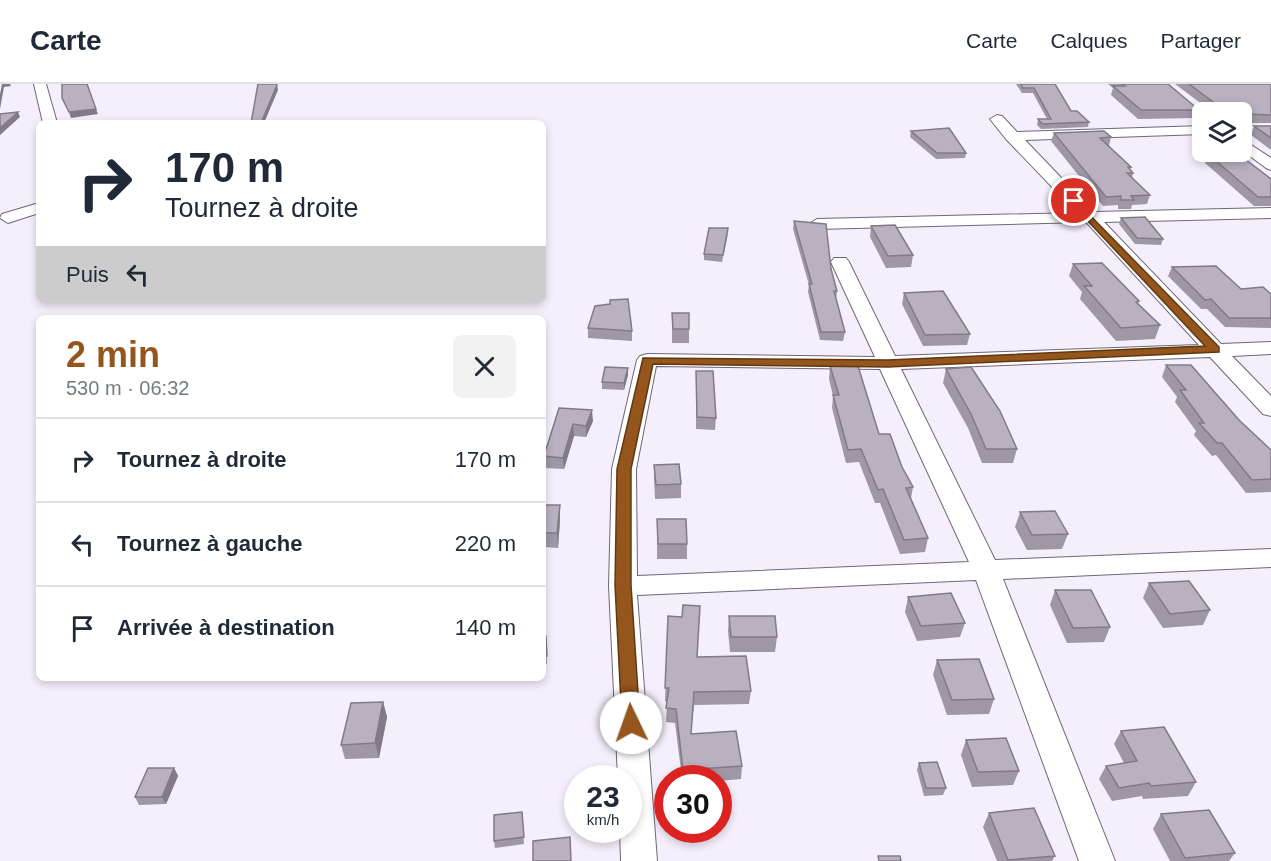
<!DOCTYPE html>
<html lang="fr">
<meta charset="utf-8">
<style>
:root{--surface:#fff;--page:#f2f2f3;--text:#1f2937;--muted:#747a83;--line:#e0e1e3;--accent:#94561c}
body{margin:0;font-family:Arial,sans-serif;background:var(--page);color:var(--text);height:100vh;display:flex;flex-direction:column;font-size:22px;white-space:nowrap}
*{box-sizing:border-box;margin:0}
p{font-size:20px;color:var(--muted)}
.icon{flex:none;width:33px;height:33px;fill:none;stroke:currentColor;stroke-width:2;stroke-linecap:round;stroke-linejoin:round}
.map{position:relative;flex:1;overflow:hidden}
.sheet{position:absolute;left:36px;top:231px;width:510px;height:366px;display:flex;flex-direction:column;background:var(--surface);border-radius:9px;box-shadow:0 3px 9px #0003}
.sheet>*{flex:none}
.top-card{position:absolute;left:36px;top:36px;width:510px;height:183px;border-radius:9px;box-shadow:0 3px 9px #0003;background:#fff;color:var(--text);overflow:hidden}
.controls{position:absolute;left:1192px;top:18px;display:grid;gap:12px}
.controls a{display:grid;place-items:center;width:60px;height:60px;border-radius:9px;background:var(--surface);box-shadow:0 3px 9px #0003;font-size:30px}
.speed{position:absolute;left:564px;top:681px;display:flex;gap:12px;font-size:30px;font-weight:700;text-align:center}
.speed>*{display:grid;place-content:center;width:78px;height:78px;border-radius:50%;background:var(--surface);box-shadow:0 3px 9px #0003;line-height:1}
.speed small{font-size:15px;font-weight:400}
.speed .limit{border:9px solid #d22;background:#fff;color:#111}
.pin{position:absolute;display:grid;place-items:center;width:51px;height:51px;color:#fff;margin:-26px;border:3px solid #fff;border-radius:50%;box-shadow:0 2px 6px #0007}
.me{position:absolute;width:66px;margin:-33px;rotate:357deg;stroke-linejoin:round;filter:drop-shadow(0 0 4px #0008)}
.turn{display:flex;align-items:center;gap:21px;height:126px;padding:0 30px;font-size:27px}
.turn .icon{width:78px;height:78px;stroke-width:2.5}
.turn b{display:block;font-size:42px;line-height:51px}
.then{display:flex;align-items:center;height:57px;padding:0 30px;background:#0003;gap:12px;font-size:22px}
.round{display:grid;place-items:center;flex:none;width:63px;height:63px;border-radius:9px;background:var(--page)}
.headline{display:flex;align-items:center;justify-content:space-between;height:102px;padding:0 30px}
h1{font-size:36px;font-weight:700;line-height:45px;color:var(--accent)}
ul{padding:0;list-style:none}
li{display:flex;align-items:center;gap:18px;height:84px;padding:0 30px;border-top:2px solid var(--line)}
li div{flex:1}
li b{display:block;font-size:22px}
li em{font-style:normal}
header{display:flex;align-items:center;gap:36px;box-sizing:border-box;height:84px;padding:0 30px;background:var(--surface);border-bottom:2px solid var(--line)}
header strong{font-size:28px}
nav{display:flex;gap:33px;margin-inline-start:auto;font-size:21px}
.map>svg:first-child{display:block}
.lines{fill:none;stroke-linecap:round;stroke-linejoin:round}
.minor-casing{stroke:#6e6776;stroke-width:2}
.minor{fill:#fff;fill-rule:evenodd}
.wall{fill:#9f97a5}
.shaded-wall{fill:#827b86}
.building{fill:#b9b0c0;stroke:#827b86;stroke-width:1.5}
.route{fill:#94561c;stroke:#603812;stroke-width:1.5}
</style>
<header>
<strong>Carte</strong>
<nav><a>Carte</a><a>Calques</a><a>Partager</a></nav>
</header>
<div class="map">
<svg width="1271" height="777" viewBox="0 0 1271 777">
<rect width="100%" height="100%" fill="#f5effd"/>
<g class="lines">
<defs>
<path id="minor" d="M 34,0 L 46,0 L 57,39 L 43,39 Z
M 997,31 L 1002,32 L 1017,48 L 1203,42 L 1203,50 L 1025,56 L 1094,128 L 1271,124 L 1271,134 L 1104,138 L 1221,260 L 1271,258 L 1271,270 L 1232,272 L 1271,312 L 1271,332 L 1263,330 L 1210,273 L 901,285 L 995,476 L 1271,465 L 1271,483 L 1003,495 L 1115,777 L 1079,777 L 976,496 L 637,511 L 657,777 L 621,777 L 620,746 L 628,746 L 628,694 L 618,694 L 609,502 L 612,385 L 637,276 L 640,272 L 647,270 L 875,273 L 831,178 L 834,174 L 846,174 L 849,178 L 895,272 L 1199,261 L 1086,138 L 817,145 L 809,140 L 817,135 L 1077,129 L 1006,55 L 990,35 ZM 656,282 L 880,285 L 969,478 L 637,492 L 636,385 Z
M 1242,55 L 1271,74 L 1271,86 L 1266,84 L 1242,66 Z
M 39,119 L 39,129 L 8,139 L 0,134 L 2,130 Z"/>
</defs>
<use href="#minor" class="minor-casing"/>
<use href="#minor" class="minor"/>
</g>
<path class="wall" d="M 1016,0 L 1055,0 L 1071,27 L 1089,38 L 1088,43 L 1041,45 L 1037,41 L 1038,35 L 1047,35 L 1033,9 L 1022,9 Z
M 1108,0 L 1168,0 L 1199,26 L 1196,34 L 1138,35 L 1111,11 L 1113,4 Z
M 1175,0 L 1271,0 L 1271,39 L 1242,39 L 1242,28 L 1206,28 L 1207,24 Z
M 1254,42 L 1271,42 L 1271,66 L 1251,51 Z
M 911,47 L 966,69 L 965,74 L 936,75 L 910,53 Z
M 1054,49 L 1111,53 L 1109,62 L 1131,83 L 1130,85 L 1133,89 L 1132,94 L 1150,111 L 1147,120 L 1132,121 L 1131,125 L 1118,125 L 1118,121 L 1103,122 L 1051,57 Z
M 1208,70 L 1271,95 L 1271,122 L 1254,122 L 1205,79 Z
M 1121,134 L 1163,155 L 1161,161 L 1135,160 L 1119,140 Z
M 794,137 L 831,185 L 837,207 L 836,215 L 845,248 L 843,257 L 820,256 L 808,208 L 809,201 L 793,145 Z
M 871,142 L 913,171 L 911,183 L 886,184 L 870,153 Z
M 728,150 L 722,178 L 704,176 L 704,170 Z
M 1073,180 L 1139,217 L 1138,220 L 1160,241 L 1155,255 L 1116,257 L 1080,215 L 1082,208 L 1069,192 Z
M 1172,183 L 1241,205 L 1271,210 L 1271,244 L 1225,243 L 1207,225 L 1201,225 L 1168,192 Z
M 904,209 L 970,250 L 967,261 L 923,262 L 902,220 Z
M 610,220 L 632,247 L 632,257 L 588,254 L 588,244 Z
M 672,229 L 689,245 L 689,259 L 672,259 Z
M 1166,281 L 1239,336 L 1271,366 L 1271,408 L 1246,409 L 1216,371 L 1212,372 L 1194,351 L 1196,347 L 1175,318 L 1177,313 L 1162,293 Z
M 830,282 L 902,383 L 913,403 L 911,414 L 928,454 L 925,468 L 900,470 L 880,419 L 875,419 L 859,378 L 846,379 L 832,324 L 833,312 L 829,295 Z
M 628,284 L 628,291 L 624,306 L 602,305 L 602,298 Z
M 946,285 L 1017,365 L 1013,379 L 982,379 L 968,344 L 943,299 Z
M 696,287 L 716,334 L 715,346 L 696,345 Z
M 559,324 L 593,337 L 586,353 L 574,352 L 564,385 L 544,384 L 544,372 Z
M 654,381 L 681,400 L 681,414 L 655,415 L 654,395 Z
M 543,421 L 560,421 L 560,436 L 558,464 L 543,463 Z
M 1020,428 L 1068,450 L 1062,465 L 1027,466 L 1015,443 Z
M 657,435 L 687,460 L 687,475 L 657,475 Z
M 1149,499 L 1210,526 L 1203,541 L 1163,544 L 1143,514 Z
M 1055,506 L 1110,543 L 1104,558 L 1067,559 L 1050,521 Z
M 908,513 L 965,539 L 960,553 L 917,557 L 905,528 Z
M 668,532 L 697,573 L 751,607 L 749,620 L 694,621 L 691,650 L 742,682 L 741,695 L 718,697 L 718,694 L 682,694 L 675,639 L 666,638 L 667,618 L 665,617 Z
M 729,532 L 777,553 L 775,568 L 730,568 L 728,547 Z
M 543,552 L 546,552 L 547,580 L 543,580 Z
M 937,576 L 994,615 L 989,630 L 947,631 L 933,591 Z
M 383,618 L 387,633 L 379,674 L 345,675 L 341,661 Z
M 1121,647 L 1196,698 L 1188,712 L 1143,715 L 1142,712 L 1112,717 L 1099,695 L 1106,682 L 1124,679 L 1114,660 Z
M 966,656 L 1019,687 L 1013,701 L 972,703 L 961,671 Z
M 919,679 L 946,704 L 943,711 L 924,712 L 917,686 Z
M 174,684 L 178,692 L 166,720 L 139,721 L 135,713 Z
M 522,728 L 524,760 L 495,764 L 494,757 Z
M 989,729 L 1055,772 L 1052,777 L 997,777 L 983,743 Z
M 1161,730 L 1235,769 L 1229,777 L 1170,777 L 1153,745 Z"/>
<path class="shaded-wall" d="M 2,0 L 10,0 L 11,2 L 4,3 L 0,25 L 0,10 Z
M 277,0 L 278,6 L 264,39 L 261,39 Z
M 96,25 L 98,30 L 71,34 L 69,28 Z
M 18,28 L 20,33 L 0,51 L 0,44 Z
M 628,284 L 628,291 L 624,306 L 624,299 Z
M 592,326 L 593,337 L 586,353 L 586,342 Z
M 573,340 L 574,352 L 564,385 L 563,374 Z
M 560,421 L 560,436 L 558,464 L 557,449 Z
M 383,618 L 387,633 L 379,674 L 375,659 Z
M 174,684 L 178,692 L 166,720 L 162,713 Z"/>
<path class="building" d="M 62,0 L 87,0 L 96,25 L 69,28 L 62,14 Z
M 258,0 L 276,0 L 277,1 L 261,39 L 251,39 Z
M 1021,0 L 1055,0 L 1071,27 L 1077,27 L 1089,38 L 1042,40 L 1038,35 L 1051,35 L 1034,4 L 1023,4 Z
M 1122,0 L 1168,0 L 1199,26 L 1141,26 L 1113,2 L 1125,2 Z
M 1189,0 L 1271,0 L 1271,31 L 1245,30 L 1243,33 L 1242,33 L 1242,28 L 1231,28 L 1226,25 L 1208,26 L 1208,22 L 1214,21 L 1213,18 Z
M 18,28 L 0,44 L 0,30 Z
M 1254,42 L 1271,42 L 1271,54 Z
M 949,44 L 966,69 L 937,69 L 911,47 Z
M 1104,47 L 1111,53 L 1100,54 L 1131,83 L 1128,83 L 1133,89 L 1127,89 L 1150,111 L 1131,112 L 1134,116 L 1121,116 L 1121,112 L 1106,113 L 1054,49 Z
M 1237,69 L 1271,95 L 1271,113 L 1258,113 L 1208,70 Z
M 1145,133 L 1163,155 L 1137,154 L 1121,134 Z
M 794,137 L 826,140 L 831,185 L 837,207 L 834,207 L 845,248 L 821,248 L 809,200 L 812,200 Z
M 895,141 L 913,171 L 888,172 L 871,142 Z
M 709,144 L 728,144 L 723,171 L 704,170 Z
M 1102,179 L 1139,217 L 1136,218 L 1160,241 L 1121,244 L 1084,202 L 1092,202 L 1073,180 Z
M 1216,182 L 1241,205 L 1263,203 L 1271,210 L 1271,234 L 1229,234 L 1211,215 L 1205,216 L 1172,183 Z
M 943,207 L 970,250 L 925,251 L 904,209 Z
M 628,215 L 632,247 L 588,244 L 595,222 L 610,220 L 610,216 Z
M 672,229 L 689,229 L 689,245 L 673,245 Z
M 1166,281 L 1191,281 L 1239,336 L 1271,366 L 1271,395 L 1252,396 L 1222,359 L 1217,359 L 1199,339 L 1204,339 L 1180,306 L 1186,306 Z
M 830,282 L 858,282 L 879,350 L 890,350 L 902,383 L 913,403 L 906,404 L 928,454 L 904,456 L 883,405 L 878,406 L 861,365 L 848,366 L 833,311 L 839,311 Z
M 605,283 L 628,284 L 624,299 L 602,298 Z
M 971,283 L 1000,327 L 1017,365 L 986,365 L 971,330 L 946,285 Z
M 696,287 L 713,287 L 716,334 L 697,333 Z
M 559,324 L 592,326 L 586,342 L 573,340 L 563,374 L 544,372 Z
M 679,380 L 681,400 L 656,401 L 654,381 Z
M 543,421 L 560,421 L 557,449 L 543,449 Z
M 1055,427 L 1068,450 L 1032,451 L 1020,428 Z
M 657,435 L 686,435 L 687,460 L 658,460 Z
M 1189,497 L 1210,526 L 1170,530 L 1149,499 Z
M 1055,506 L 1091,506 L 1110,543 L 1073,544 Z
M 951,509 L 965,539 L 921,542 L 908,513 Z
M 683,521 L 700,522 L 697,573 L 746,572 L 751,607 L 694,608 L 691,650 L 736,647 L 742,682 L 683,686 L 676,625 L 666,624 L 669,604 L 665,604 L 668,532 L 682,533 Z
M 729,532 L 775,532 L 777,553 L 731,553 Z
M 543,552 L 546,552 L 547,572 L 543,572 Z
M 979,575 L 994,615 L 952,616 L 937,576 Z
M 383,618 L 375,659 L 341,661 L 351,619 Z
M 1164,643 L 1196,698 L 1151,702 L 1149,699 L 1119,704 L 1106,682 L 1137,677 L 1121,647 Z
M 1006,654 L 1019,687 L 978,688 L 966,656 Z
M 937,678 L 946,704 L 926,704 L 919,679 Z
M 148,684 L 174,684 L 162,713 L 135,713 Z
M 1034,724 L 1055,772 L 1008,776 L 989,729 Z
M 1209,726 L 1235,769 L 1185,774 L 1161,730 Z
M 522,728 L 524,753 L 494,757 L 494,731 Z
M 570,753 L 571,777 L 533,777 L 533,757 Z
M 878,772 L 900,772 L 901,777 L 879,777 Z"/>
<path class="route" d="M 1074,115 L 1219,263 L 1219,268 L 888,283 L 653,280 L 631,385 L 631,501 L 640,639 L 637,644 L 631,647 L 625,644 L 622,639 L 615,501 L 617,385 L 643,274 L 888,276 L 1205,262 L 1071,119 L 1070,117 Z"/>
</svg>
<div class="controls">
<a><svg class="icon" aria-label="layers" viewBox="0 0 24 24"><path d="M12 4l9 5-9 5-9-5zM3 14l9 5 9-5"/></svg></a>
</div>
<div class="speed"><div>23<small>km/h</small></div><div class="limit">30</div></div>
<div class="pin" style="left:1074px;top:117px;background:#d93025"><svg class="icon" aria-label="arrive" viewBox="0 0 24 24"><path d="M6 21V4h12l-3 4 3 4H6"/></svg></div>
<svg class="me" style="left:631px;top:639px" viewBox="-20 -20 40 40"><circle r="19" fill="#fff"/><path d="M0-13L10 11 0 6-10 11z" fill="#94561c"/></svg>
<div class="top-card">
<div class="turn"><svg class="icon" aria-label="right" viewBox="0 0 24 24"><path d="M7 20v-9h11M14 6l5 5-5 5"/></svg><div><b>170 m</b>Tournez à droite</div></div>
<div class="then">Puis<svg class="icon" aria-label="left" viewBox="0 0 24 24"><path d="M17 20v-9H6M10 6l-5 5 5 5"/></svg></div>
</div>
<section class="sheet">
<div class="headline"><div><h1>2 min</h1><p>530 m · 06:32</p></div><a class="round"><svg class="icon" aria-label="close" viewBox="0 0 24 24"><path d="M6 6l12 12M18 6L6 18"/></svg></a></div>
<ul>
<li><svg class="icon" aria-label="right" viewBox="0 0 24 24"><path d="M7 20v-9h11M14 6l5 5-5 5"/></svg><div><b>Tournez à droite</b></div><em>170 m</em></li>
<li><svg class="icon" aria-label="left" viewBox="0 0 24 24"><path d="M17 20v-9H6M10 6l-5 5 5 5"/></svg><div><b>Tournez à gauche</b></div><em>220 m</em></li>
<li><svg class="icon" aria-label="arrive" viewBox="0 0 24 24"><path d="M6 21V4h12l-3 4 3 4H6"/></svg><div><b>Arrivée à destination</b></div><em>140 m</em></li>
</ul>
</section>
</div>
